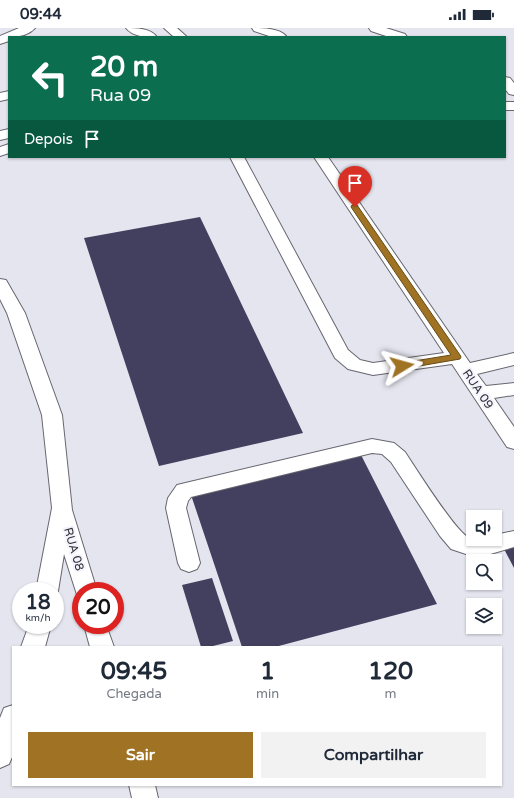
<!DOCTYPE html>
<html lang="pt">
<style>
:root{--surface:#fff;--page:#f2f2f3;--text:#1f2937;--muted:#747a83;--accent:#9f7323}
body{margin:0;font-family:"Varela Round",sans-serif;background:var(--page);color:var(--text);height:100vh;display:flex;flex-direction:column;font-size:15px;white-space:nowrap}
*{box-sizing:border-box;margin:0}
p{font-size:13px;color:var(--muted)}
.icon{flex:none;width:22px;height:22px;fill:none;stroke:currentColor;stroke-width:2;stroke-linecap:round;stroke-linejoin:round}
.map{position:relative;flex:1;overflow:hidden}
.sheet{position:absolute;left:12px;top:618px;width:490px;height:140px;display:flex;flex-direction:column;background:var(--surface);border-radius:0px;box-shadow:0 1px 3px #0004}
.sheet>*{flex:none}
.banner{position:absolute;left:8px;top:8px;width:498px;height:122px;border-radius:0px;box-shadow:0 1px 3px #0004;background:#0b6e4f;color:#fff;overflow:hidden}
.fabs{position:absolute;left:466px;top:482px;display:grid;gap:8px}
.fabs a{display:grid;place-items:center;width:36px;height:36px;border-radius:0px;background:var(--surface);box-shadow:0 1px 3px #0004;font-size:20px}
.speed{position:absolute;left:12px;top:554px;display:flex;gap:8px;font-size:20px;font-weight:700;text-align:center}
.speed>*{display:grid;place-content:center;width:52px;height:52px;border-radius:50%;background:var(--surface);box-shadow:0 1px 3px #0004;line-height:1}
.speed small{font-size:10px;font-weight:400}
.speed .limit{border:6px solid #d22;background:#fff;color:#111}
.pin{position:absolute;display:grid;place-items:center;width:34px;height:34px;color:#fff;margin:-41px -17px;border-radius:50% 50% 50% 0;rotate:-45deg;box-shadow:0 0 4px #0007}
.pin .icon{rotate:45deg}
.me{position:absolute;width:44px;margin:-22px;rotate:82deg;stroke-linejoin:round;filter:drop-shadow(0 0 3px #0008)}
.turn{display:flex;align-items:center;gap:14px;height:84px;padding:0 16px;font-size:18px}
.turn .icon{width:52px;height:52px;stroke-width:2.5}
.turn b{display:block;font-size:28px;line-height:34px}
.then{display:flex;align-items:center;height:38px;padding:0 16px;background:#0003;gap:8px;font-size:15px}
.eta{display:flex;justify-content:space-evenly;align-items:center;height:68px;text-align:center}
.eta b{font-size:24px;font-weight:700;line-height:28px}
.primary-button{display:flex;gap:8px;margin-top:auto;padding:8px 16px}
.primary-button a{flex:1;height:46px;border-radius:0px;background:var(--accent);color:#fff;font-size:16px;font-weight:700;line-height:46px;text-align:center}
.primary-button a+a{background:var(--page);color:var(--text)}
.status{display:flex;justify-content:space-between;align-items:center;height:28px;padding:0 20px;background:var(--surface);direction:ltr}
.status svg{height:11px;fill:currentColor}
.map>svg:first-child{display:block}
.building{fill:#43405f}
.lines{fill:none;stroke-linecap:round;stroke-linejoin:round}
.minor-casing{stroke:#66666f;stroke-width:2}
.minor{fill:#fff;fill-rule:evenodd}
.route{fill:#9f7323;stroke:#674b17}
.labels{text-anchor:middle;stroke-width:4;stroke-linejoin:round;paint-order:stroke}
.street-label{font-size:12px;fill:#2f2f33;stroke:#f3f2fd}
</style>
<div class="status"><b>09:44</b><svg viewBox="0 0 49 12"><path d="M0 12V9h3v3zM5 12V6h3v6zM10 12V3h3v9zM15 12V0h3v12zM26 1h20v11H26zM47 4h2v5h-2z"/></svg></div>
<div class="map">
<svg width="514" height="770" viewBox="0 0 514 770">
<rect width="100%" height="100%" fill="#e5e5f0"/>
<path class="building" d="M 200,189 L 303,405 L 159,438 L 84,210 Z
M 360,425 L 437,576 L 275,619 L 242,619 L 190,464 Z
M 514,519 L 514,540 L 504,521 Z
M 212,550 L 233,613 L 209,619 L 201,619 L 182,557 Z"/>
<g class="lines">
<defs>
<path id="minor" d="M 19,0 L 35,0 C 29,7 18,9 9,9 L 9,13 L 0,16 L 0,8 Z
M 126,0 C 137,0 150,0 157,9 C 146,9 133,9 126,0 Z
M 164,0 L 177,0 L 187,9 L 174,9 Z
M 252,0 C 262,0 279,0 286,8 L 272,9 L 254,3 Z
M 369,0 L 386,0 L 405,6 L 407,9 L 389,9 L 371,3 Z
M 505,49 L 510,50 L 514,55 L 514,67 L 509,66 L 505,61 Z
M 9,63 L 9,71 L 0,73 L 0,65 Z
M 505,74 L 514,74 L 514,82 L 505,82 Z
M 9,101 L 9,110 L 0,112 L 0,103 Z
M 9,116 L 9,125 L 0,128 L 0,119 Z
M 230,129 L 244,129 L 348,322 L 360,332 L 373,335 L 444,325 L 314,129 L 328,129 L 470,335 L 514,325 L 514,337 L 477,346 L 486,358 L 514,355 L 514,367 L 494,370 L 514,399 L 514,421 L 507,419 L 452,336 L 373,347 L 348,341 L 335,330 Z
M 0,251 L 6,252 L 25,285 L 62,387 L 72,482 L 97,563 L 81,563 L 81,571 L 78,570 L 64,526 L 58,563 L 55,569 L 55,563 L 36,563 L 52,480 L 42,387 L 7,285 L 0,271 Z
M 372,411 L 394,415 L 405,424 C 415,439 455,503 468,509 C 475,513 486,511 495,511 L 495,507 L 514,503 L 514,519 L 487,527 L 472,528 L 451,521 L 440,508 L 391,434 L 382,426 L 372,425 L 191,469 L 188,473 L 186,480 L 200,535 L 197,541 L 189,544 L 181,541 L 178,535 L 166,480 L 168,470 L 177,457 Z
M 29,597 L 51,597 L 45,619 L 21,619 Z
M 84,597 L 106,597 L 114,619 L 90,619 Z
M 13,677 L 13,727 L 9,736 L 0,740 L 0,690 L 4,680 Z
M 129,757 L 155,757 L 158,770 L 132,770 Z"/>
</defs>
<use href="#minor" class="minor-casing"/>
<use href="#minor" class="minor"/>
</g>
<path class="route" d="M 352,177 L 357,177 L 460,327 L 461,329 L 460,331 L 402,341 L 399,340 L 398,338 L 402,335 L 451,327 L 351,179 Z"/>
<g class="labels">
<g class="street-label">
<text transform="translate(478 361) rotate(56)" y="4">RUA 09</text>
<text transform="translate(74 521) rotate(74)" y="4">RUA 08</text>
</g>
</g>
</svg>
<div class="fabs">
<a><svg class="icon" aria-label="sound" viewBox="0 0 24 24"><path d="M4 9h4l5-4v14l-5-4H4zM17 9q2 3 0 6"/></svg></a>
<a><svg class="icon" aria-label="search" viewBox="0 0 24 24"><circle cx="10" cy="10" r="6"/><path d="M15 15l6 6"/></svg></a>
<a><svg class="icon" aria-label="layers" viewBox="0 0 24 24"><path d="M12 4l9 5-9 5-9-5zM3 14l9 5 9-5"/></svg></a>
</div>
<div class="speed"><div>18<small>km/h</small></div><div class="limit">20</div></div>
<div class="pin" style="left:355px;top:179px;background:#d93025"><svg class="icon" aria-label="arrive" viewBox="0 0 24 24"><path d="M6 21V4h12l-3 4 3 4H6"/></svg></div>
<svg class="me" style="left:402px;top:338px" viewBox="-20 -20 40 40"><path d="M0-17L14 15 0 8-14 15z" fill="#9f7323" stroke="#fff" stroke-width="4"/></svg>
<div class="banner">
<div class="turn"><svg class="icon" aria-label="left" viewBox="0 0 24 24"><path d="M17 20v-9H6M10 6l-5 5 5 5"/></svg><div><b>20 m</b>Rua 09</div></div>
<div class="then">Depois<svg class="icon" aria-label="arrive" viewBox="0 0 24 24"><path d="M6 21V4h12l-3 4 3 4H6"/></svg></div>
</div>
<section class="sheet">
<div class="eta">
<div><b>09:45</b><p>Chegada</p></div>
<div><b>1</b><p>min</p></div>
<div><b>120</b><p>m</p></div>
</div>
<div class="primary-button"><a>Sair</a><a>Compartilhar</a></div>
</section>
</div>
